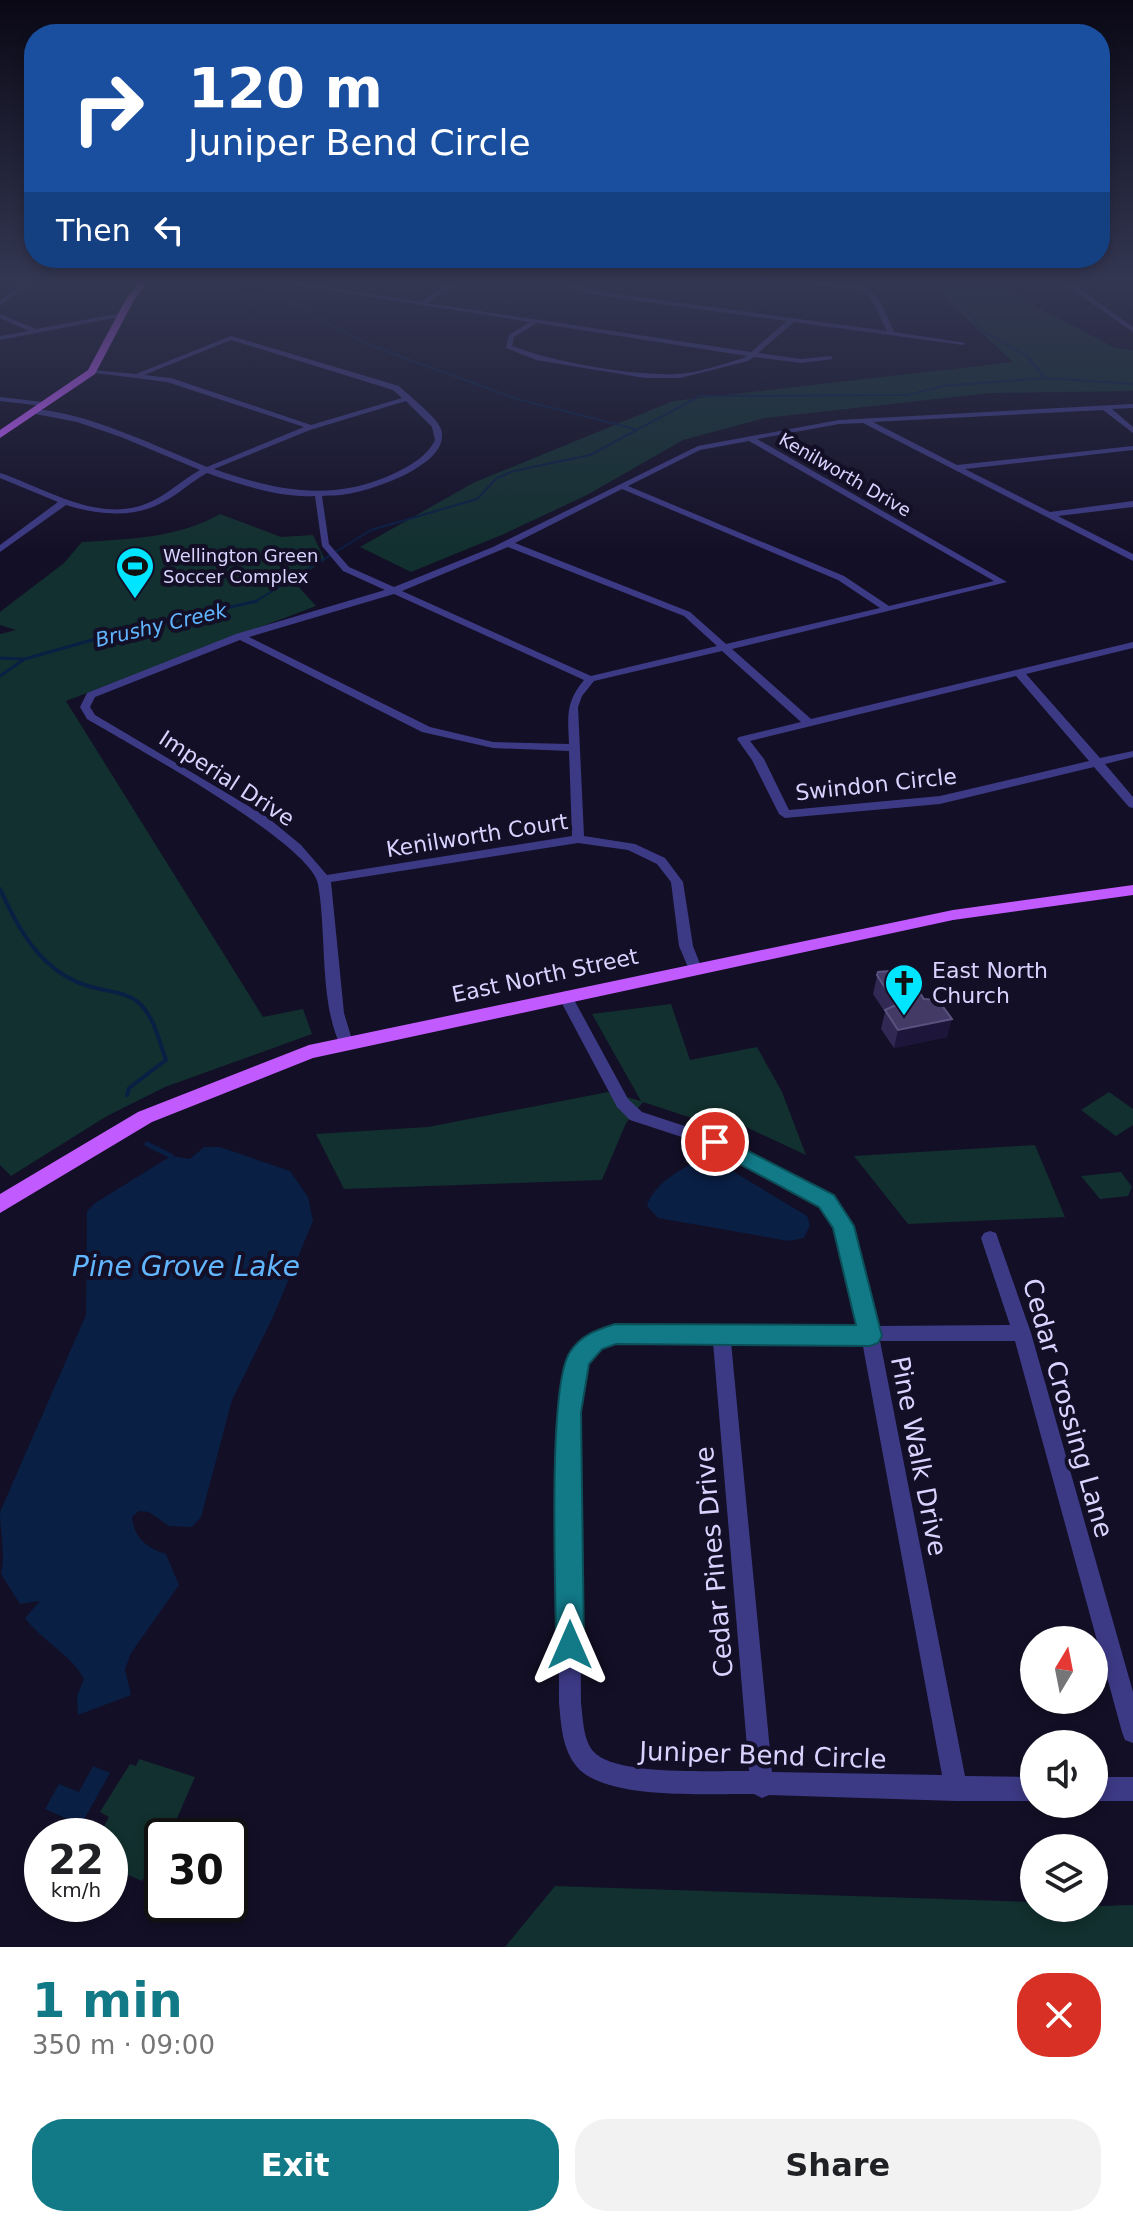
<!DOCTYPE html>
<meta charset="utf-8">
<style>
:root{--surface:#fff;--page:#f2f2f2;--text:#202124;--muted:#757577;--accent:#127987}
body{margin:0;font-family:"DejaVu Sans",sans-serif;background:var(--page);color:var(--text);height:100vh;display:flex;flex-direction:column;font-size:30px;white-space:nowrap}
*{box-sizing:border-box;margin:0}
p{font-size:26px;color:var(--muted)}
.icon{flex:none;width:44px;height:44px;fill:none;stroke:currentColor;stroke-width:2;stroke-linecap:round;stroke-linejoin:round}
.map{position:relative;height:1947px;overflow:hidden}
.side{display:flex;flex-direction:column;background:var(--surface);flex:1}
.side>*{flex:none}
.banner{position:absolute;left:24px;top:24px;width:1086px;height:244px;border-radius:32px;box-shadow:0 4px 12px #0003;background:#1a4fa0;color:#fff;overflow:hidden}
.needle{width:52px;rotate:10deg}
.controls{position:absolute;left:1020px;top:1626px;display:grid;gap:16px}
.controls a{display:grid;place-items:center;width:88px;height:88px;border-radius:50%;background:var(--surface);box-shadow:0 4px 12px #0003;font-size:40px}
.speed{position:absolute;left:24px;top:1818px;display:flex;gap:16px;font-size:40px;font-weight:700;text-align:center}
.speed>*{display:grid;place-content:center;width:104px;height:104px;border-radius:50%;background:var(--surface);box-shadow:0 4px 12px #0003;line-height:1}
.speed small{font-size:20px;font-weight:400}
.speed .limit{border:4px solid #111;border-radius:12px;background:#fff;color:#111}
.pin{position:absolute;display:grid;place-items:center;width:68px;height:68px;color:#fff;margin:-34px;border:4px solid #fff;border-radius:50%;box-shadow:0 2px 8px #0007}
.me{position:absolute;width:88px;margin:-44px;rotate:0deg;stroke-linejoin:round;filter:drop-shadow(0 0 6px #0008)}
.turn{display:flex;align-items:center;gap:28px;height:168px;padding:0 32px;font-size:36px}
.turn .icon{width:104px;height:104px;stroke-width:2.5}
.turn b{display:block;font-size:56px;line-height:68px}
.then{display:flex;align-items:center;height:76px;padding:0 32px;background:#0003;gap:16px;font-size:30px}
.round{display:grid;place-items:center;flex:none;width:84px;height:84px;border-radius:32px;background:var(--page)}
.summary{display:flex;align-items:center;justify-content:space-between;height:136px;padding:0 32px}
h1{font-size:48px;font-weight:600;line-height:60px;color:var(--accent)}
.action{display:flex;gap:16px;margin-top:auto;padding:16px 32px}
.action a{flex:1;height:92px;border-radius:32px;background:var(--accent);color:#fff;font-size:32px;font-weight:600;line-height:92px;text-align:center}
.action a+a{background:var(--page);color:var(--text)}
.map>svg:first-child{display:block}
.green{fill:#12302f}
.water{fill:#0a1f44}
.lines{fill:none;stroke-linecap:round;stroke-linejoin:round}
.stream-far3{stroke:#0a1f44;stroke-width:2}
.stream-far2{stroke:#0a1f44;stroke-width:3}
.stream-far1{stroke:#0a1f44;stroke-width:4}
.stream{stroke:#0a1f44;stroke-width:5}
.minor{fill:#3d3a85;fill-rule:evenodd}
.major{fill:#c25bff;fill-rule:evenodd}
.wall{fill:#312854}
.shaded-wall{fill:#1d163a}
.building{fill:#433a66;stroke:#5a527e;stroke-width:2}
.route{fill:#127987;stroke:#0c4f58;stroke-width:2}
.labels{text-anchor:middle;stroke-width:8;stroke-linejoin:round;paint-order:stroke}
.far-street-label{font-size:18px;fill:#d9d4ff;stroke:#130f26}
.far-poi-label{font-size:18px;fill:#d9d4ff;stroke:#130f26;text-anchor:start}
.far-water-label{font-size:20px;font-style:italic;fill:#62b6ff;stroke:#130f26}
.street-label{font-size:22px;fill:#d9d4ff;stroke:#130f26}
.poi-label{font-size:22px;fill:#d9d4ff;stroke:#130f26;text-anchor:start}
.near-street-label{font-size:26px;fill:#d9d4ff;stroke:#130f26}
.near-water-label{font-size:28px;font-style:italic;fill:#62b6ff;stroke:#130f26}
</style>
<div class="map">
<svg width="1133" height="1947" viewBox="0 0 1133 1947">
<rect width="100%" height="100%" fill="#130f26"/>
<path class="green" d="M 925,280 L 999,280 L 1041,309 L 1115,348 L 1133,350 L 1133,391 L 991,393 L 765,418 L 683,440 L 587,495 L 504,534 L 411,572 L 360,547 L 473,483 L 673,401 L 1013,362 Z
M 220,514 L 281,537 L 313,535 L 325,560 L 287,585 L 296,584 L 316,606 L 66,701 L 263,1017 L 303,1009 L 312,1034 L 165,1087 L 107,1116 L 11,1176 L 0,1165 L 0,634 L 16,630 L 0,625 L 0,612 L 64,563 L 82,542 C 130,539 178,538 220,514 Z
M 671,1004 L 690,1060 L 757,1047 L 782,1092 L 806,1155 L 733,1121 L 698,1120 L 643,1102 L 626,1123 L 602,1180 L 344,1189 L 316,1134 L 428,1127 L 608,1092 L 641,1101 L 592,1014 Z
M 1109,1092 L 1133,1109 L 1133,1125 L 1116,1136 L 1081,1110 Z
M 1035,1145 L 1065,1217 L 908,1224 L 854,1156 Z
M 1121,1172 L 1132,1187 L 1128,1196 L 1100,1199 L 1081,1176 Z
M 139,1759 L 195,1777 L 174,1825 L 171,1822 L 165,1833 L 168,1836 L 162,1836 L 162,1848 L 142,1881 L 110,1867 L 110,1836 L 99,1836 L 109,1817 L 100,1812 L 130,1764 L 136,1766 Z
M 555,1886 L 1034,1902 L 1034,1908 L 1133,1905 L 1133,1947 L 505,1947 Z"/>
<path class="water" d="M 204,1147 L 220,1147 L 290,1171 L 308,1197 L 313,1221 L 273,1317 L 232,1400 L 201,1517 L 192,1527 L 169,1526 L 149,1512 L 139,1511 L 132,1517 C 133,1536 147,1549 166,1554 L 179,1585 L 131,1653 L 125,1669 L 131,1695 L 78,1715 L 77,1696 L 84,1679 C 72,1655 42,1641 25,1618 L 40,1601 L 20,1604 L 1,1574 C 6,1552 0,1534 0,1512 L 86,1315 L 87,1211 L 95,1203 L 171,1156 L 190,1159 Z
M 699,1160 L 719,1163 L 807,1216 L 810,1225 L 804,1238 L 789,1241 L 658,1218 L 647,1206 C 653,1185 680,1169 699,1160 Z
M 93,1766 L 110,1773 L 81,1825 L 45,1809 L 59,1784 L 79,1792 Z"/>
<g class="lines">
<path class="stream-far3" d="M 215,280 L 225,281 L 239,292 L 287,300 L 364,343 L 517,399 L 635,429
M 946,280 L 981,330 L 1027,356 L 1045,378
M 253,603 L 371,530 L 477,499 L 497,478 L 514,471 L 590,455 L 700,396 L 907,395 L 943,386 L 1045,378 L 1133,384"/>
<path class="stream-far2" d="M 0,658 L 25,659 L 131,629 L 257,601
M 0,676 L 23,660"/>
<path class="stream-far1" d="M 0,889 C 19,931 42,972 88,986 C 106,992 127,991 140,1004 C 155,1018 159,1042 166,1060 L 129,1088 L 127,1095"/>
<path class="stream" d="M 147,1144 L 171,1156"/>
<path class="minor" d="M 29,280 L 37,280 L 0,305 L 0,300 Z
M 263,280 L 280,280 L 420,302 L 454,280 L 462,280 L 427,303 L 751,352 L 787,321 L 595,295 L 569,288 L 565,280 L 571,280 L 574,286 L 595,291 L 887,331 L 870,297 L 863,291 L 787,280 C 805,280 861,281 873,293 C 883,303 888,319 894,332 L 966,343 L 963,345 L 794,322 L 758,353 L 801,359 L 831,356 L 833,359 L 801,363 L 754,357 L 748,361 L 680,378 L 645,378 L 536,360 L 506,348 L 509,335 L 530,322 ZM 537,323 L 747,356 L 744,358 C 722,364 699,373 677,374 C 632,376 554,362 512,346 L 514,337 Z
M 1059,280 L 1067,280 L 1133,327 L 1133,332 Z
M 122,313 L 124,316 L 0,340 L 0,336 L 29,331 L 0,318 L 0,314 L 36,329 Z
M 231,336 L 399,386 C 409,396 436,416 441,429 C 452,464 373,490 347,494 C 339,496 330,495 322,496 L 329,544 L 349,567 L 394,587 L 493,547 L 698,446 L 839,420 L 1133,404 L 1133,408 L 1112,409 L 1133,427 L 1133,433 L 1103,410 L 873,422 L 957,465 L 1133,446 L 1133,450 L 965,469 L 1050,512 L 1133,501 L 1133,507 L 1058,516 L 1133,554 L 1133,561 L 863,423 L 839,424 L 757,439 L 1007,582 L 732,649 L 811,719 L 1133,642 L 1133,648 L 1026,674 L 1100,758 L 1133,751 L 1133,757 L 1105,764 L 1133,797 L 1133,808 L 1129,807 L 1094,767 L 940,804 L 785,818 L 779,814 L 752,760 L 737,739 L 739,737 L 801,722 L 722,651 L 594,681 L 582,696 L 578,707 L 584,836 L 635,844 L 665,858 L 683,882 L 693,946 L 702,969 L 700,972 L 690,972 L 679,946 L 671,882 L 657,864 L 628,850 L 578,843 L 331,882 L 344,1013 L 353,1043 L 351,1047 L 341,1047 C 319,1002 327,934 318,884 C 311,843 129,744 87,719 L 80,707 L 87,693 L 236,634 L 385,590 L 343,571 L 322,546 L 315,496 C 279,498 242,485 207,473 C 192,481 180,493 165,501 C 135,519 98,515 66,505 L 0,552 L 0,545 L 58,502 L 0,478 L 0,473 C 46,488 98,524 148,503 C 167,495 182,480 200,470 L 121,437 L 77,422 L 30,413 L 30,409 C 82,410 158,447 207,467 L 304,427 L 167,382 L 88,372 L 92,370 L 136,374 ZM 231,340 L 393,390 L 402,398 L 311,425 L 171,378 L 144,375 ZM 406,401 L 432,427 L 435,440 C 427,456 413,464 397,472 C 335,503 276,491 214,469 L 310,430 ZM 749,441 L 994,581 L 889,606 L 844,576 L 628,486 L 700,450 ZM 622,489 L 838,580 L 880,608 L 726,644 L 690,612 L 515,543 ZM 508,547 L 684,616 L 717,646 L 591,676 L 402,591 ZM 394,594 L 584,680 C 565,703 568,716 569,744 L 493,742 L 430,727 L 249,637 ZM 240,640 L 422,732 L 493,748 L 569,751 L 572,836 L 327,875 L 301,845 L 267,817 L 95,715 L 90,707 L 95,697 ZM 1016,676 L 1089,761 L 940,796 L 789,810 L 764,759 L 750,741 Z
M 0,397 L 43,402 L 47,404 L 43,406 L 0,401 Z
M 565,991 L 572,996 L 628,1099 L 642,1112 L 721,1138 L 833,1196 L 851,1226 L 876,1326 L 1010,1325 L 981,1238 L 984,1233 L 990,1231 L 996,1233 L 1031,1333 L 1133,1692 L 1133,1743 L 1125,1740 L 1122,1732 L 1015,1341 L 880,1341 L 965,1776 L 1034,1777 L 1034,1801 L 956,1801 L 769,1795 L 762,1798 L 754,1794 C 712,1793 599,1802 574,1763 C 562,1746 561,1723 559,1703 L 559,1412 L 571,1354 L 587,1336 L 615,1326 L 858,1326 L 835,1227 L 821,1206 L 709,1146 L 630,1120 L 617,1107 L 558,996 ZM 862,1341 L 942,1775 L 772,1772 L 731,1342 ZM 615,1342 L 713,1342 L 749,1771 C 714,1770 615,1777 593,1751 C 583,1739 583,1718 581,1703 L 579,1412 L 587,1363 L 599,1348 Z
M 1094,1777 L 1133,1777 L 1133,1801 L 1094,1801 Z"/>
<path class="major" d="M 141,280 L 149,280 L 134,300 L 95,374 L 0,438 L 0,430 L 88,370 L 126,299 Z
M 1133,885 L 1133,895 L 953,920 L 313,1058 L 152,1122 L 0,1213 L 0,1194 L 138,1112 L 309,1045 L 953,910 Z"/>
</g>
<path class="wall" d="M 878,972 L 924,999 L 947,1037 L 894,1048 L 881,1029 L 885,1012 L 873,994 Z"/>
<path class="shaded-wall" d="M 952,1019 L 947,1037 L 894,1048 L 898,1030 Z"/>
<path class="building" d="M 904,970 L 924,999 L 938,1000 L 952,1019 L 898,1030 L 885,1010 L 896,1005 L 877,975 L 878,972 Z"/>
<linearGradient id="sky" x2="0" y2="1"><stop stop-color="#0a0815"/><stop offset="0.51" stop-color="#333752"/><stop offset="1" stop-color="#333752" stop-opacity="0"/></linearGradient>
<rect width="1133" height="553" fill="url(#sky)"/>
<path class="route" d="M 715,1134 L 834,1195 L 854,1226 L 882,1336 L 878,1343 L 870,1346 L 616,1344 L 602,1349 L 589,1364 L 581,1412 L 584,1645 L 580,1655 L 570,1659 L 560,1655 L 556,1645 C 556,1593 547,1386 570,1352 C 581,1335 596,1330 615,1324 L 856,1325 L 833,1228 L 819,1207 L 708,1147 L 705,1142 L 708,1136 Z"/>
<defs>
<symbol id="stadium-pin" viewBox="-11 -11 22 30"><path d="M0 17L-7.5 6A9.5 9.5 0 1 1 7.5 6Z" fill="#00e5ff" stroke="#130f26"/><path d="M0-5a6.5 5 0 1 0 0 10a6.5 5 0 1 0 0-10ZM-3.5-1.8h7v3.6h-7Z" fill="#111"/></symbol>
<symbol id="church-pin" viewBox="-11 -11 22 30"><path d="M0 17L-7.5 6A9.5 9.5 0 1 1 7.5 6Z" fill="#00e5ff" stroke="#130f26"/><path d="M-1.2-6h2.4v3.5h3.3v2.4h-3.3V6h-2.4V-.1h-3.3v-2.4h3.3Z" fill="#111"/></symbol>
</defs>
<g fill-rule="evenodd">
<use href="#stadium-pin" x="113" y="544" width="44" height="60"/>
<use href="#church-pin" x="882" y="961" width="44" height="60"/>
</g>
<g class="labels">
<g class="far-street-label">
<text transform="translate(845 475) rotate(30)" y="6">Kenilworth Drive</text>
</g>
<g class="far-poi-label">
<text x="163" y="562">Wellington Green<tspan x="163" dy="21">Soccer Complex</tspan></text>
</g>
<g class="far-water-label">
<text transform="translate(161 625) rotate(-13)" y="7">Brushy Creek</text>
</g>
<g class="street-label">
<text transform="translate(227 778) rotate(33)" y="8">Imperial Drive</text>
<text transform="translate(876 784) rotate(-6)" y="8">Swindon Circle</text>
<text transform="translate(477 835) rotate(-9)" y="8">Kenilworth Court</text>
<text transform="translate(545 975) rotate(-12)" y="8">East North Street</text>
</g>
<g class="poi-label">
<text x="932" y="978">East North<tspan x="932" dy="25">Church</tspan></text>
</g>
<g class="near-street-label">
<text transform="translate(1068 1408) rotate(74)" y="9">Cedar Crossing Lane</text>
<text transform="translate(919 1456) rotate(79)" y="9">Pine Walk Drive</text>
<text transform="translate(714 1562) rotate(-95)" y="9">Cedar Pines Drive</text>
<text transform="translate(763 1755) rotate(2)" y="9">Juniper Bend Circle</text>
</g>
<g class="near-water-label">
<text x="186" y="1276">Pine Grove Lake</text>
</g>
</g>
</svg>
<div class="controls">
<a><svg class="needle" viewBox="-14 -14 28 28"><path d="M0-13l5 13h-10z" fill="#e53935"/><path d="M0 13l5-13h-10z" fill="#757577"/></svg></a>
<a><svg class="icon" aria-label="sound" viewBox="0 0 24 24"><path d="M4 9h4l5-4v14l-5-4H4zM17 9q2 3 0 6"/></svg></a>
<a><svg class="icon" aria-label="layers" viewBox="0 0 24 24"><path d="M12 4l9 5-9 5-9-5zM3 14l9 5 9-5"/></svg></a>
</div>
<div class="speed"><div>22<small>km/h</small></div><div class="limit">30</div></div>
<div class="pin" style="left:715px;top:1142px;background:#d93025"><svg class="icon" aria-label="arrive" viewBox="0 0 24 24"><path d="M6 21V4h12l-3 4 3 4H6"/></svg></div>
<svg class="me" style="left:570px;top:1645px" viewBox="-20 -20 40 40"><path d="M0-17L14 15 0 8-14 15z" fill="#127987" stroke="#fff" stroke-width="4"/></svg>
<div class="banner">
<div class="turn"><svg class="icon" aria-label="right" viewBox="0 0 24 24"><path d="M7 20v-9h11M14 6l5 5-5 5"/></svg><div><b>120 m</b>Juniper Bend Circle</div></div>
<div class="then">Then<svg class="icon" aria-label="left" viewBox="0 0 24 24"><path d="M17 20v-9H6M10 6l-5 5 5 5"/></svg></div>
</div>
</div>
<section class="side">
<div class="summary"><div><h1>1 min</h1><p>350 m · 09:00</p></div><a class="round" style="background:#d93025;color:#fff"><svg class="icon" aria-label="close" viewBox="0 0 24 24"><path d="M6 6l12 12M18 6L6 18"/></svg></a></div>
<div class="action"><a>Exit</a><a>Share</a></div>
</section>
